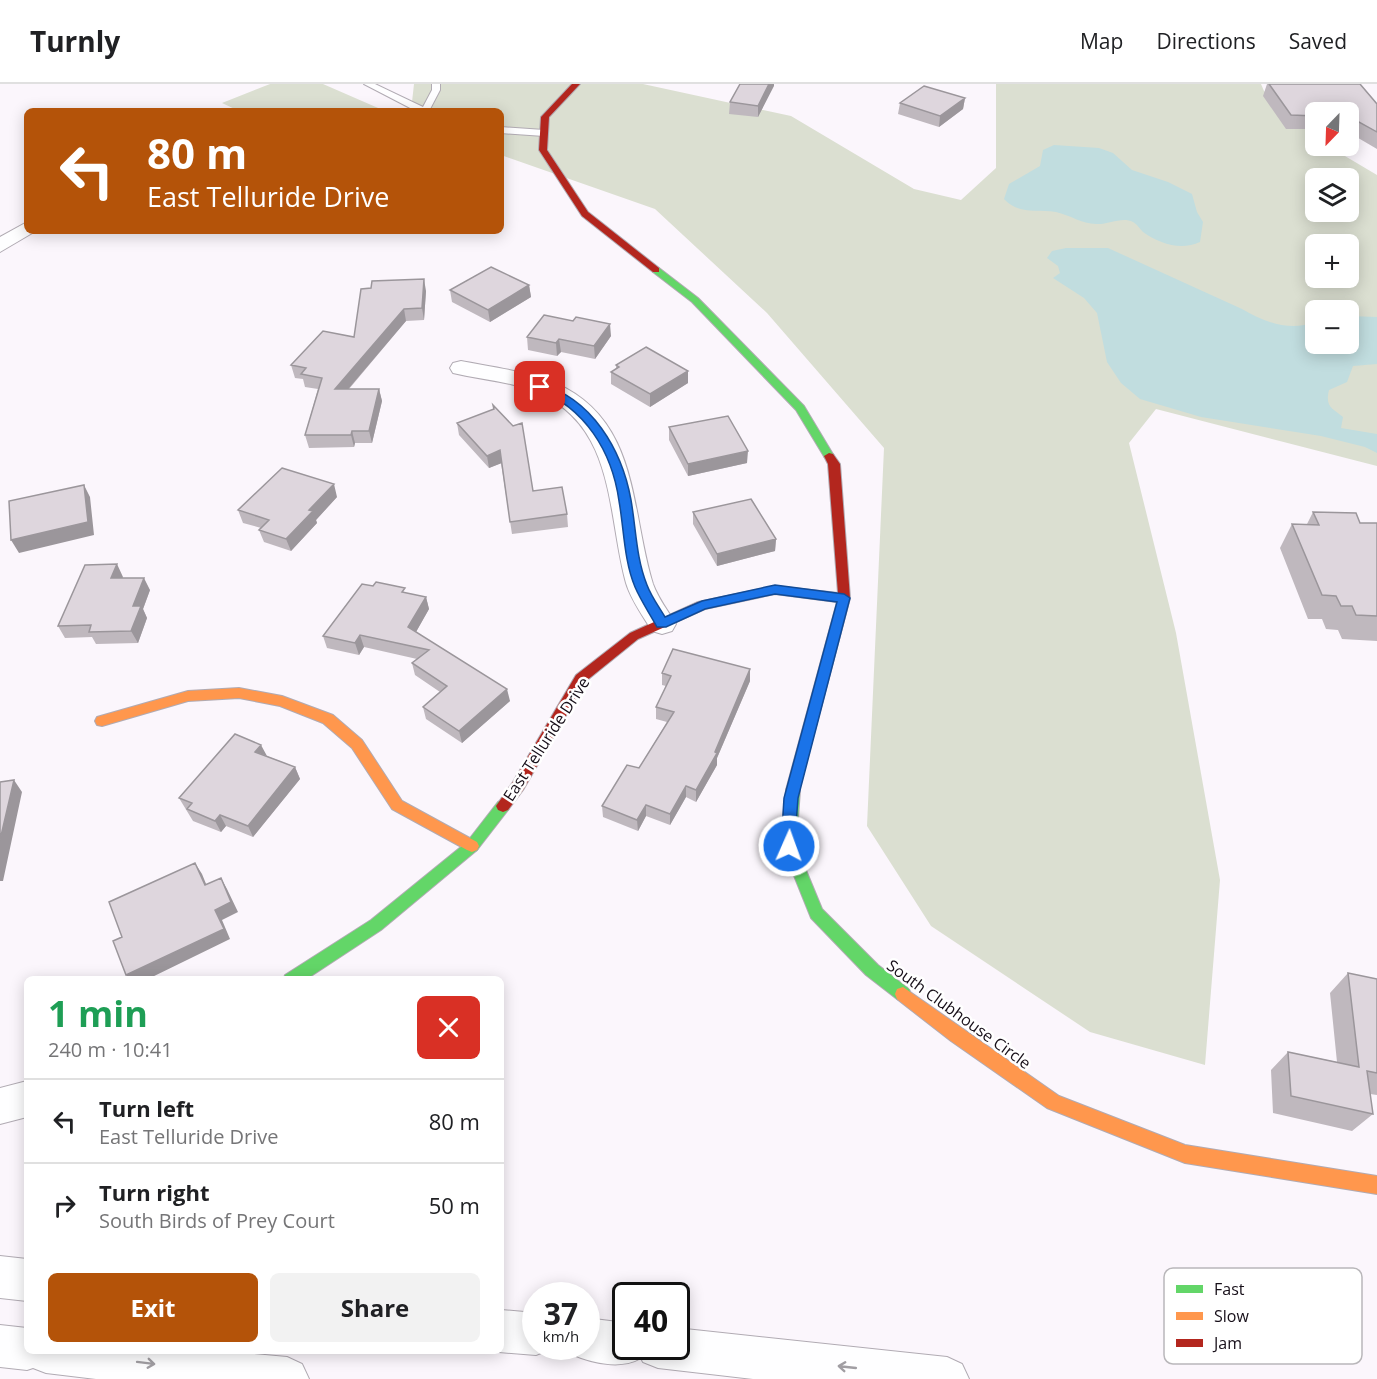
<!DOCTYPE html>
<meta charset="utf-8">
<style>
:root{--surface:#fff;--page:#f2f2f2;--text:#202124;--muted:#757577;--line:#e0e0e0;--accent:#b45309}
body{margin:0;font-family:"Open Sans",sans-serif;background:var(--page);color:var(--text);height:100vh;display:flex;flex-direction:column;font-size:22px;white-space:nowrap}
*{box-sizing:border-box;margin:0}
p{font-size:20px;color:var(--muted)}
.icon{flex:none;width:33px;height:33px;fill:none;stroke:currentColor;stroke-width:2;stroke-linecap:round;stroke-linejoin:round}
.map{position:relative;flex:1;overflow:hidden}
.sheet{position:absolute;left:24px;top:892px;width:480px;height:378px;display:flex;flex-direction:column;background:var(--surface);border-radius:9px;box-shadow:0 3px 15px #0003}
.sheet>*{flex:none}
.guide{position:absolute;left:24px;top:24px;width:480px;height:126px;border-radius:9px;box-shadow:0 3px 15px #0003;background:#b45309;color:#fff;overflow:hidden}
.needle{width:39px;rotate:203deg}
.buttons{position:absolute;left:1305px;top:18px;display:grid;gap:12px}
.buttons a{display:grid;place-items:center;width:54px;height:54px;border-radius:9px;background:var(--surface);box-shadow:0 3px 15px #0003;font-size:30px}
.speed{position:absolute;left:522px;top:1198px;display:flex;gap:12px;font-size:30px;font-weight:700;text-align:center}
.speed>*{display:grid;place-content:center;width:78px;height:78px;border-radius:50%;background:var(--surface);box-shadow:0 3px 15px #0003;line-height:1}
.speed small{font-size:15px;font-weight:400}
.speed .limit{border:3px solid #111;border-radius:9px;background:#fff;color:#111}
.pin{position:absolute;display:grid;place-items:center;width:51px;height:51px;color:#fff;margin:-26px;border-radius:12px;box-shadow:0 3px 9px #0006}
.me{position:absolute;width:66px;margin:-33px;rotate:2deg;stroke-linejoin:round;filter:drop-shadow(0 0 4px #0008)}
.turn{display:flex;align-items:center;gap:21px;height:126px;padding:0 24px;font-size:27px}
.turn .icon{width:78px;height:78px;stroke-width:2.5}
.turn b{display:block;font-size:42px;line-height:51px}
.round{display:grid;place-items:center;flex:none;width:63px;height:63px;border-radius:9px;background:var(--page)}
.head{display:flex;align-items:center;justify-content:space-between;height:102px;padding:0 24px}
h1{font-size:36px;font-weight:700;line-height:45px;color:#1e9e55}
.cta{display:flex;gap:12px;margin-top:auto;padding:12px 24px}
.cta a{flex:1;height:69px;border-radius:9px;background:var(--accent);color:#fff;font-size:24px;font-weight:700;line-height:69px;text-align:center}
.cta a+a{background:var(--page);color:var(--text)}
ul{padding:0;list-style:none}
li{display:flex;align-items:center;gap:18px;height:84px;padding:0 24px;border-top:2px solid var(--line)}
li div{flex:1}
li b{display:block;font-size:22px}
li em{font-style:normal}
header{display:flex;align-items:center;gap:36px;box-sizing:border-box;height:84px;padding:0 30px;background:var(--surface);border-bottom:2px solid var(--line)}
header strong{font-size:28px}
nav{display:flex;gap:33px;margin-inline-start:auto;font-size:21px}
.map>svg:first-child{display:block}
.green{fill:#dbdfd1;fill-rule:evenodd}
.water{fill:#c1dddf}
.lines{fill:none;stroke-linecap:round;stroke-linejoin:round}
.lane-casing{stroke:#b1abb3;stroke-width:2}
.street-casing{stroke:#b1abb3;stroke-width:2}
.fast-casing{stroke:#b1abb3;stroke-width:2}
.slow-casing{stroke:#b1abb3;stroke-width:2}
.jam-casing{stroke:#b1abb3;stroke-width:2}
.lane{fill:#fefeff;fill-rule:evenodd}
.street{fill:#fefeff;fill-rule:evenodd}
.fast{fill:#63d668;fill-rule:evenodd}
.slow{fill:#ff974d;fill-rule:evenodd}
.jam{fill:#b3261e;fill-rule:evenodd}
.wall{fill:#bfb8be}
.shaded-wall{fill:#9b969b}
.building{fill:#ded6dd;stroke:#9b969b;stroke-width:1.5}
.oneway{stroke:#a19ea3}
.route{fill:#1a73e8;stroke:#114b97;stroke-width:1.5}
.labels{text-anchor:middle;stroke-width:5;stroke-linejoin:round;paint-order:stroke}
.street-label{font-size:16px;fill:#160e18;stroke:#fff}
.key{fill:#fff;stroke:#b9b7ba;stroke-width:1.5}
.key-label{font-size:16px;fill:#160e18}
</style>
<header>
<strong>Turnly</strong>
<nav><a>Map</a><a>Directions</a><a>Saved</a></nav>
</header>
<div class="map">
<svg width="1377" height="1295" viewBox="0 0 1377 1295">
<rect width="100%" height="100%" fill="#fbf6fc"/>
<path class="green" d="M 270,0 L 323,0 L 385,27 L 239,27 L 222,19 Z
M 414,0 L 643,0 L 791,32 L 914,105 L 961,116 L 996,84 L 996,0 L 1261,0 L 1264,7 L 1315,51 L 1316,62 L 1328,62 L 1377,91 L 1377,382 L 1156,325 L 1129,359 L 1176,549 L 1220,796 L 1205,981 L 1090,948 L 931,842 L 867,742 L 884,364 L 767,229 L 655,125 L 501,71 L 501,27 L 411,27 ZM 1316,94 L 1348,94 L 1348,128 L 1316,128 ZM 1316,160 L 1348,160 L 1348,194 L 1316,194 ZM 1316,226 L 1348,226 L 1348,260 L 1316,260 Z"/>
<path class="water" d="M 1054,61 L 1099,64 L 1113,69 L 1132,86 L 1168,98 L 1192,110 L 1197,128 L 1203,138 L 1200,158 C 1181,167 1160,160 1143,148 C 1140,145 1137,140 1133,138 C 1122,132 1108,141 1096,140 C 1082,140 1070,131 1056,128 C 1036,125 1019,131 1004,115 L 1009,100 L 1040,82 L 1043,66 Z
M 1066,164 L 1108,164 L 1242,225 C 1264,238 1290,248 1315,238 L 1316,260 L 1348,260 L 1349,232 L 1377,233 L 1377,280 L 1353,282 L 1347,298 L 1329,306 C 1325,323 1332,324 1343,333 L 1341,344 L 1377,350 L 1377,369 L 1365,363 L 1321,352 L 1201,333 L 1140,315 L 1121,299 L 1107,278 L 1097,229 L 1084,214 L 1053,194 L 1060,189 L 1058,182 L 1047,174 L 1052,167 Z"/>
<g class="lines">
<defs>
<path id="lane" d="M 364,0 L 375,0 L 423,23 L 432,6 L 432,0 L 440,0 L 440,6 L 429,27 L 416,27 Z
M 501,43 L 544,46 L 548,49 L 544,52 L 501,49 Z"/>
<path id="street" d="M 27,138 L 27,147 L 34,148 L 0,168 L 0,153 Z
M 461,277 C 492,283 525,287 555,299 C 640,336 630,426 653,500 C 658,514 668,527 676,540 L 672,547 L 662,550 L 652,547 C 643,532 631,516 626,499 C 607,430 616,342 538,309 C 511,297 481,296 453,289 L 450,284 L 453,279 Z
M 27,997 L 27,1033 L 0,1040 L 0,1004 Z
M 0,1172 L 27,1175 L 27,1217 L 0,1214 Z
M 501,1226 L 536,1229 L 536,1263 L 552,1263 L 551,1265 L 536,1271 L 499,1268 Z
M 586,1234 L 626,1239 L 626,1263 L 676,1263 L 676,1244 L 947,1273 L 962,1280 L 969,1295 L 753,1295 L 658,1284 L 643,1278 L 641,1274 C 621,1286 592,1279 571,1270 L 568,1263 L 586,1263 Z
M 0,1241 L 27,1244 L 27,1268 L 234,1268 L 287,1273 L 302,1280 L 309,1295 L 96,1295 L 46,1289 L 33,1284 L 27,1286 L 0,1283 Z"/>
<path id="fast" d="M 653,184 L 659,184 L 698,214 L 804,322 L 834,372 L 833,374 L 825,374 L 796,326 L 692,218 L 653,188 Z
M 793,700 L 798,702 L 800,706 L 796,762 L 822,825 L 878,881 L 909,905 L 911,910 L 909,915 L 903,917 L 897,915 L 866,891 L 811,834 L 782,762 L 786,706 L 788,702 Z
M 503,716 L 508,718 L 510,722 L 508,726 L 477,766 L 381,846 L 305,896 L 283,896 L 285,891 L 371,836 L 467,758 L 498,718 Z"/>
<path id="slow" d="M 239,604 L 282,612 L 333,631 L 362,656 L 402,717 L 477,758 L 479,762 L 477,766 L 472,768 L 467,766 L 392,725 L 352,664 L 323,639 L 280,622 L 239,614 L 188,617 L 102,642 L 97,641 L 95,637 L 97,633 L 188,607 Z
M 903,903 L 1059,1012 L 1185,1061 L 1377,1092 L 1377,1110 L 1185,1079 L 1047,1024 L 951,957 L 897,915 L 895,910 L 897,905 Z"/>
<path id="jam" d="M 572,0 L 580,0 L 549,33 L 547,66 L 588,128 L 659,184 L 659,188 L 653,188 L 582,132 L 539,66 L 541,33 Z
M 829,369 L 833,370 L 840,380 L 850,514 L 798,710 L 788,710 L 786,706 L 837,518 L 775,510 L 705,525 L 638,555 L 586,597 L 523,706 L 508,726 L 503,728 L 498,726 L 496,722 L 513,698 L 576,591 L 630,549 L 698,518 L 775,502 L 838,509 L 828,380 L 824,372 Z"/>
</defs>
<use href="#lane" class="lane-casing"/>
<use href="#street" class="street-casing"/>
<use href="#fast" class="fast-casing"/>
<use href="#slow" class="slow-casing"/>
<use href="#jam" class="jam-casing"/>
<use href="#lane" class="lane"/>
<use href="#street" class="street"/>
<use href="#fast" class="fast"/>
<use href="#slow" class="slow"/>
<use href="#jam" class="jam"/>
</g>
<path class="wall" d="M 740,0 L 774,0 L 758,33 L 729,30 L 730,18 Z
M 1267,0 L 1360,0 L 1377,20 L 1377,65 L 1348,48 L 1348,28 L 1316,28 L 1316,45 L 1286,45 L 1263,12 Z
M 965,14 L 963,25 L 939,43 L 898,30 L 900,19 Z
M 529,201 L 531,213 L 490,238 L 452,218 L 450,206 Z
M 426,207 L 424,236 L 406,237 L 349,305 L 379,305 L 382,317 L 372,359 L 355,359 L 354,363 L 309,364 L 305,351 L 318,305 L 305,303 L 303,295 L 295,294 L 291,281 L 354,253 Z
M 611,252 L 595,275 L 561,268 L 557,272 L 528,266 L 527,253 Z
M 616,281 L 688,299 L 650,323 L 611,300 L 611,288 L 616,285 Z
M 457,339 L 533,407 L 567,430 L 568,443 L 512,450 L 501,379 L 489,384 L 459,351 Z
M 669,343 L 747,379 L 688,392 L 669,356 Z
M 337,413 L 316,436 L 317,439 L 291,467 L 264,458 L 259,446 L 261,444 L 243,439 L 238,426 Z
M 693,428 L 776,455 L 775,467 L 717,482 L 693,440 Z
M 1313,428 L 1360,439 L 1377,439 L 1377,557 L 1342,555 L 1338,546 L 1326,545 L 1322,535 L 1308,535 L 1280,464 L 1292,440 L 1307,440 Z
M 123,493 L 122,494 L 150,506 L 143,525 L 147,534 L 138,559 L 96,560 L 92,553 L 65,554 L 58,542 Z
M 406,509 L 426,513 L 429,525 L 416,548 L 510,617 L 462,659 L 426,635 L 423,623 L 440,608 L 415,591 L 412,579 L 417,575 L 364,563 L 359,571 L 327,564 L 323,552 Z
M 750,585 L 750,597 L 717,674 L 717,681 L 696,718 L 686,713 L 670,741 L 646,732 L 638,747 L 603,733 L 602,722 L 639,684 L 667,638 L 656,635 L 656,623 L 666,602 L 662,601 L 662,589 Z
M 267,672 L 295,683 L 300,695 L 253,753 L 226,742 L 221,748 L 193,737 L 179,714 Z
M 1348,889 L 1377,895 L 1377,1011 L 1370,1010 L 1373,1030 L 1352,1047 L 1273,1029 L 1271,986 L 1288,968 L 1337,978 L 1330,909 Z"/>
<path class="shaded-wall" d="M 769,0 L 774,0 L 774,2 L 758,33 L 758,22 Z
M 965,14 L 963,25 L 939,43 L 940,32 Z
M 424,195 L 426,207 L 424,236 L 422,224 Z
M 529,201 L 531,213 L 490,238 L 488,226 Z
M 404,225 L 406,237 L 338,317 L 335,305 Z
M 610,240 L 611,252 L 595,275 L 594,262 Z
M 559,255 L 561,268 L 557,272 L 556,259 Z
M 688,287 L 688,299 L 650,323 L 650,310 Z
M 379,305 L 382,317 L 372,359 L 369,347 Z
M 352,347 L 355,359 L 354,363 L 351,351 Z
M 500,366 L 502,379 L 489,384 L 487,372 Z
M 748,367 L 747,379 L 688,392 L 688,380 Z
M 334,400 L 337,413 L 316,436 L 317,439 L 291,467 L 286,455 L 309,426 Z
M 84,401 L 90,413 L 94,451 L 19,469 L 11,456 Z
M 776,455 L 775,467 L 717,482 L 717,470 Z
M 117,480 L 123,493 L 117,506 L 111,494 Z
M 144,494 L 150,506 L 143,525 L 147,534 L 138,559 L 131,547 L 133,522 Z
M 426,513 L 429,525 L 412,555 L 408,543 Z
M 360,551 L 364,563 L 359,571 L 355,559 Z
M 750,585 L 750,597 L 717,674 L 717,681 L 696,718 L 696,706 L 715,668 Z
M 507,605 L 510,617 L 462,659 L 459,647 Z
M 261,661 L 267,672 L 255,668 Z
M 295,683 L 300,695 L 253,753 L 248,742 Z
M 14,696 L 22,708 L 3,797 L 0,797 L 0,756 Z
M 686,702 L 686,713 L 670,741 L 670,730 Z
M 646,721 L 646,732 L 638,747 L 637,736 Z
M 220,731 L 226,742 L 221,748 L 215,737 Z
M 195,779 L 202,790 L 211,812 L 205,801 Z
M 221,794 L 227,805 L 238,828 L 222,836 L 230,855 L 146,896 L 129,896 L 126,891 L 215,826 Z"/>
<path class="building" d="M 740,0 L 769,0 L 758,22 L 730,18 Z
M 1269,0 L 1360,0 L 1377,20 L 1377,48 L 1348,32 L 1348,28 L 1316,28 L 1316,32 L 1291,31 Z
M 924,2 L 965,14 L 940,32 L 900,19 Z
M 491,183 L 529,201 L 488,226 L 450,206 Z
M 424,195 L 422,224 L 404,225 L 335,305 L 379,305 L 369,347 L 352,347 L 351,351 L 305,351 L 322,294 L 301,290 L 306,284 L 291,281 L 323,247 L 354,253 L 361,205 L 371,204 L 372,197 Z
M 544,231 L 573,237 L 576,233 L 610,240 L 594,262 L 559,255 L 556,259 L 527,253 Z
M 646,263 L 688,287 L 650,310 L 611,288 L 619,283 L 616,281 Z
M 493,321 L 513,342 L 522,339 L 533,407 L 562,403 L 567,430 L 510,438 L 500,366 L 487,372 L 457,339 L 494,325 Z
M 728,332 L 748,367 L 688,380 L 669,343 Z
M 282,384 L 334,400 L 309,426 L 313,427 L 286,455 L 259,446 L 269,436 L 238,426 Z
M 84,401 L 88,438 L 11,456 L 9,417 Z
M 751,415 L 776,455 L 717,470 L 693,428 Z
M 1313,428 L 1356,429 L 1360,439 L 1377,439 L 1377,532 L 1356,531 L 1352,522 L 1341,522 L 1336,512 L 1322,511 L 1292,440 L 1319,441 Z
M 117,480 L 111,494 L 144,494 L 133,522 L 141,522 L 131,547 L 89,548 L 91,541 L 58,542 L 85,481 Z
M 376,498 L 405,504 L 402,508 L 426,513 L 408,543 L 507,605 L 459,647 L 423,623 L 447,602 L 412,579 L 429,566 L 360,551 L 355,559 L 323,552 L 362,500 L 373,502 Z
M 673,565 L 750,585 L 715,668 L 717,669 L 696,706 L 686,702 L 670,730 L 646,721 L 637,736 L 602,722 L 627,681 L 639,684 L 674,628 L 656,623 L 671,592 L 662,589 Z
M 235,650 L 261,661 L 255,668 L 295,683 L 248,742 L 220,731 L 215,737 L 187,725 L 192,719 L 179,714 Z
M 14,696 L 0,756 L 0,698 Z
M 195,779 L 205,801 L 221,794 L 231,818 L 215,826 L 224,845 L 126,891 L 113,857 L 122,853 L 109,818 Z
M 1348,889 L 1377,895 L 1377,989 L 1367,987 L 1373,1030 L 1291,1012 L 1288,968 L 1359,983 Z"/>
<defs><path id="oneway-shaft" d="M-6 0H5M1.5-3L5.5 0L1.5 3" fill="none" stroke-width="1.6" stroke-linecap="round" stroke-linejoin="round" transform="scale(1.5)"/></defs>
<g class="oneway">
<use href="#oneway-shaft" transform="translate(146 1279) rotate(7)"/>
<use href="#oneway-shaft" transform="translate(847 1283) rotate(-174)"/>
</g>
<path class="route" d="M 540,300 C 592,314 622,366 631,416 C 636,444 636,474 647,501 C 651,512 659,523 665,533 L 702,517 L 775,501 L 844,510 L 850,514 L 798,714 L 794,767 L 789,769 L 781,762 L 784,714 L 837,518 L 775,510 L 705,525 L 666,543 L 657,543 C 650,530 641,517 635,503 C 624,477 624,445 619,417 C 612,367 585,324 537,305 L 537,301 Z"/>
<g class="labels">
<g class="street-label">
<text transform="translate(546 655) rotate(-57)" y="6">East Telluride Drive</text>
<text transform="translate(959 930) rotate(36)" y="6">South Clubhouse Circle</text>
</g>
</g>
<rect x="1164" y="1184" width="198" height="96" rx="9" class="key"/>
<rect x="1176" y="1201" width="27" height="8" fill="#63d668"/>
<rect x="1176" y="1228" width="27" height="8" fill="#ff974d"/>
<rect x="1176" y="1255" width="27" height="8" fill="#b3261e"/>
<g class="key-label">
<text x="1214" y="1211">Fast</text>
<text x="1214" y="1238">Slow</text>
<text x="1214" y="1265">Jam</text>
</g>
</svg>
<div class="buttons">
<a><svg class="needle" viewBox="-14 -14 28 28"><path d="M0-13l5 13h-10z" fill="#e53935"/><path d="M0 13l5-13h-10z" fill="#757577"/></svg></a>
<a><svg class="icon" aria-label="layers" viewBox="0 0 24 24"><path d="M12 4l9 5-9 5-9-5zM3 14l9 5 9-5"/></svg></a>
<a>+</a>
<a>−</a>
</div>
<div class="speed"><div>37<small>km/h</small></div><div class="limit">40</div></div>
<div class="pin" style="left:540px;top:303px;background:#d93025"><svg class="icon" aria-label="arrive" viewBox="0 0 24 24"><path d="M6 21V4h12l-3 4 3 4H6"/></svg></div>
<svg class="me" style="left:789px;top:762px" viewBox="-20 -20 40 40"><circle r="17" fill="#1a73e8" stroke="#fff" stroke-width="3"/><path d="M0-11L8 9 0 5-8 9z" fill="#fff"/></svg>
<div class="guide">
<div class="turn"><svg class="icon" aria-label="left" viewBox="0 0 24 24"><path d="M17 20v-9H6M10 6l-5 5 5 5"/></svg><div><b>80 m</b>East Telluride Drive</div></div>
</div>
<section class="sheet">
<div class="head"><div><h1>1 min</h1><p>240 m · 10:41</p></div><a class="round" style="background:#d93025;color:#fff"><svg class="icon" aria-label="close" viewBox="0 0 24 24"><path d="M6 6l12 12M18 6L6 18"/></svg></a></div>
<ul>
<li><svg class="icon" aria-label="left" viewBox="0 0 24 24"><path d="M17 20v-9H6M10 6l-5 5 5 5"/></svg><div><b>Turn left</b><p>East Telluride Drive</p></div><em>80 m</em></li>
<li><svg class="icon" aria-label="right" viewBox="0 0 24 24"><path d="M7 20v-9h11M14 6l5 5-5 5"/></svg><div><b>Turn right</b><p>South Birds of Prey Court</p></div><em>50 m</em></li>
</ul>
<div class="cta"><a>Exit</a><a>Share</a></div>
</section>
</div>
